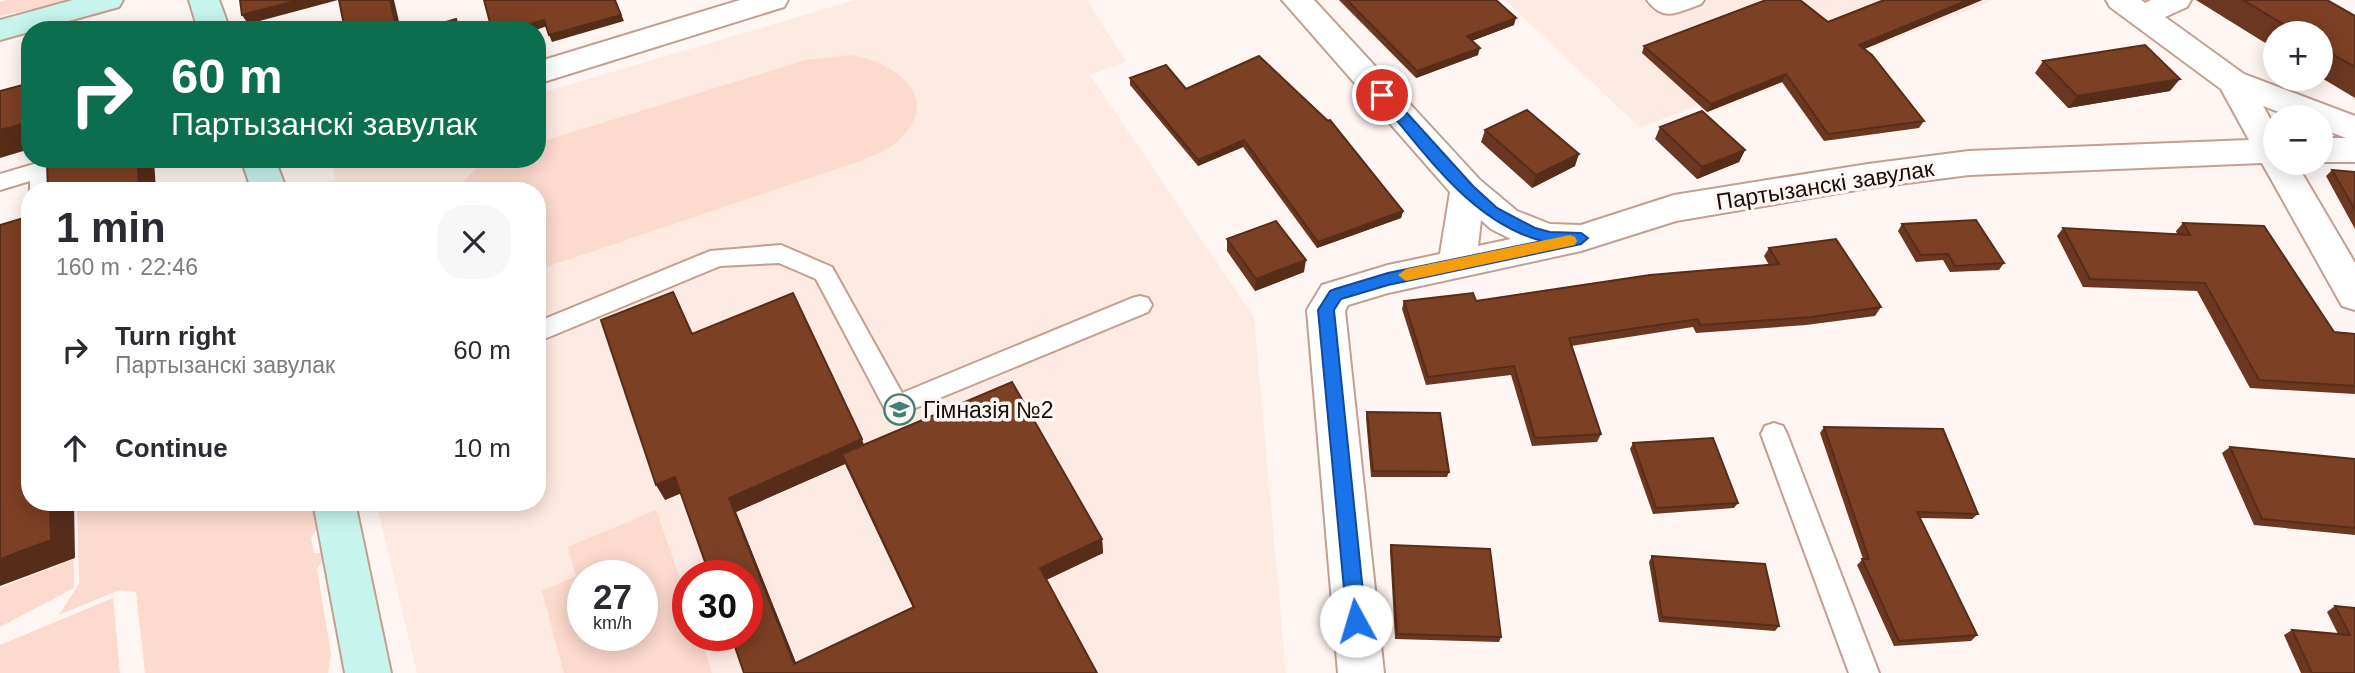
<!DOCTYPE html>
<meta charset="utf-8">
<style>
:root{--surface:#fff;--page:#f7f7f7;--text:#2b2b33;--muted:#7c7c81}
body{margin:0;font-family:Helvetica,sans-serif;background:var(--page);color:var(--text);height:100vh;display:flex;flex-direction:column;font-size:26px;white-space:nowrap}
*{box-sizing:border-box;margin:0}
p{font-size:23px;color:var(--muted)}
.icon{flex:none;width:38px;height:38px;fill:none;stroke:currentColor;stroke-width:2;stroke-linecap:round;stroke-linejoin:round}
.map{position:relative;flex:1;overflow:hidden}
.sheet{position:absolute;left:21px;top:182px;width:525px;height:329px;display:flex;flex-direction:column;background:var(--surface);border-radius:28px;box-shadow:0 4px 18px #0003}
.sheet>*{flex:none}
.guide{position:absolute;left:21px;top:21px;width:525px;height:147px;border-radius:28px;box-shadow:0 4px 18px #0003;background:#0b6e4f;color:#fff;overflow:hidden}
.fabs{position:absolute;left:2263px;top:21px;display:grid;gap:14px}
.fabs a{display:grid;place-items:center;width:70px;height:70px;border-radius:50%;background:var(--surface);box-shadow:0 4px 18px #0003;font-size:35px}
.speed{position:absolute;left:567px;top:560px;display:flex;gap:14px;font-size:35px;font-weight:700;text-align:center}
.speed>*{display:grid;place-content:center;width:91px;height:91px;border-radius:50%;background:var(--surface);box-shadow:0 4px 18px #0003;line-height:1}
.speed small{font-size:18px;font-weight:400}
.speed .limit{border:10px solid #d22;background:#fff;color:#111}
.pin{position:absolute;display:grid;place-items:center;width:60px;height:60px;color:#fff;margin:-30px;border:4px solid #fff;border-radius:50%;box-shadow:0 2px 7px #0007}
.me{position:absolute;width:77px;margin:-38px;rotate:354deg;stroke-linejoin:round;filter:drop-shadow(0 0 5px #0008)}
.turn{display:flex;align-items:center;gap:24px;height:147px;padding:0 35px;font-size:32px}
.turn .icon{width:91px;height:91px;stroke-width:2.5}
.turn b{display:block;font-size:49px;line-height:60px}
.round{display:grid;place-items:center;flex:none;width:74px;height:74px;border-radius:28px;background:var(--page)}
.head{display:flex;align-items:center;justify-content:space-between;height:119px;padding:0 35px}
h1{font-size:42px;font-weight:800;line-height:52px}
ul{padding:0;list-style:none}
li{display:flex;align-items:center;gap:21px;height:98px;padding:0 35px}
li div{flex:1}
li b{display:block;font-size:26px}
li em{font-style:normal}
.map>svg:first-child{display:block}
.built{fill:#fdeae2;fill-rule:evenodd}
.green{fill:#fcdacd;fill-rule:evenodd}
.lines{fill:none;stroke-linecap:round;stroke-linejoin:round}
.lane-casing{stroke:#c39f8f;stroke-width:4}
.street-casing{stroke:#c39f8f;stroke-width:4}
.secondary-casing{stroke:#c39f8f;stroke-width:4}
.lane{fill:#fff;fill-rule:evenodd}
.street{fill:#fff;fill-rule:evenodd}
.secondary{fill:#c7f4ed;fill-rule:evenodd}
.wall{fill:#6b3720;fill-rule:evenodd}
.shaded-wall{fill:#572d1a}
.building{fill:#7c4025;stroke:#572d1a;stroke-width:2}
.route{fill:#1a73e8;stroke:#114b97;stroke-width:2}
.slow{fill:#f59e0b}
.labels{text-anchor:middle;stroke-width:7;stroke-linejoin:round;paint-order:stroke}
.street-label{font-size:23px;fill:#1b0e09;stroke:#fff6f3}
.poi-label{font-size:23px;fill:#1b0e09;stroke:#fff6f3;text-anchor:start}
</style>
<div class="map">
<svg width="2355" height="673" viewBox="0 0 2355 673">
<rect width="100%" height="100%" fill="#fff6f3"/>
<path class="built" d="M 855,0 L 1087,0 L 1126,62 L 1090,75 L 1254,317 L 1286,673 L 417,673 L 376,502 L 537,502 L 537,191 L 303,191 L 335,180 L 332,159 L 537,159 L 537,94 ZM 583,576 L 642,576 L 642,635 L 583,635 ZM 688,576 L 747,576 L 747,635 L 688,635 Z
M 1505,0 L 1994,0 L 1707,114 L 1698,105 L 1640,128 Z"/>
<path class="green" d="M 7,0 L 75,0 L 0,16 L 0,2 Z
M 850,55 C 891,61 944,95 901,138 C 891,149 876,154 863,160 L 537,270 L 537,191 L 456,191 C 483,154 496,159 537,159 L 537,143 L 806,60 Z
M 77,502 L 324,502 L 327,512 L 311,538 L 314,553 L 328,553 L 317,569 L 331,654 L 328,673 L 145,673 L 136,592 L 119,590 L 59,615 L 79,584 Z
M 656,510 L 688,601 L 688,635 L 700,635 L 712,673 L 564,673 L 542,591 L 576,576 L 568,547 ZM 583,576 L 642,576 L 642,635 L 583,635 Z
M 74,559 L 74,588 L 0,627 L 0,588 Z
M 113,598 L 120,673 L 0,673 L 0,645 Z"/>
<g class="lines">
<defs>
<path id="lane" d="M 1647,0 L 1704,0 L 1701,4 C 1678,12 1664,23 1647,0 Z
M 41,162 L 49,164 L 52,170 L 52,191 L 30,191 L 30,181 L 0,190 L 0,174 Z
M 781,245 L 832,267 L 902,393 L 1132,298 L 1140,296 L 1148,298 L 1152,305 L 1148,312 L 896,416 L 887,413 L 816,279 L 779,263 L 720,266 L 537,342 L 537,322 L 710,251 Z
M 1774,423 L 1783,426 L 1787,434 L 1879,673 L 1849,673 L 1761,434 L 1765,426 Z"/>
<path id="street" d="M 740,0 L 788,0 L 784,7 L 537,84 L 537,62 Z
M 1282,0 L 1314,0 L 1480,180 L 1517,211 L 1550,224 L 1581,225 L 1674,195 L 1868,164 L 1969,151 L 2249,140 L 2221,89 L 2110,7 L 2106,0 L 2141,0 L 2145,3 L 2151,0 L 2191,0 L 2187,7 L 2165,17 L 2244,74 L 2355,116 L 2355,162 L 2320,162 L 2320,138 L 2346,138 L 2320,128 L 2320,117 L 2292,117 L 2263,106 L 2275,127 L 2275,163 L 2296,163 L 2355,263 L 2355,310 L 2342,306 L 2262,163 L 1969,175 L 1868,188 L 1676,221 L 1581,251 L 1388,293 L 1348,305 L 1345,311 L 1384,673 L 1338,673 L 1307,310 L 1322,285 L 1388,265 L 1440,254 L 1450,192 ZM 1481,220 L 1491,229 L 1511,239 L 1478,246 Z"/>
<path id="secondary" d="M 73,0 L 123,0 L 119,7 L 0,40 L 0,20 Z
M 189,0 L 219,0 L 230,30 L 198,30 Z
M 241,159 L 275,159 L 287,191 L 252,191 Z
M 313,502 L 355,502 L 391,673 L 345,673 Z"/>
</defs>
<use href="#lane" class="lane-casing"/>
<use href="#street" class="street-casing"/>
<use href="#secondary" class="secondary-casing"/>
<use href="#lane" class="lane"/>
<use href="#street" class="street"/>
<use href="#secondary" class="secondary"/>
</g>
<path class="wall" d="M 1339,0 L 1496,0 L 1514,25 L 1472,41 L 1478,55 L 1416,78 Z
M 1884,0 L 1982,0 L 1864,49 L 1924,121 L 1919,128 L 1824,141 L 1782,82 L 1707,112 L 1642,53 L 1644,46 L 1828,22 Z
M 2196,0 L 2327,0 L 2355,16 L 2355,98 L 2320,77 L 2320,33 L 2275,33 L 2275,49 Z
M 2043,61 L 2170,91 L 2068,108 L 2035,73 Z
M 1130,78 L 1186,89 L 1403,211 L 1401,218 L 1317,248 L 1243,147 L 1198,166 L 1130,85 Z
M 1660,127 L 1745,150 L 1739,162 L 1697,179 L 1655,139 Z
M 1485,130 L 1575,166 L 1532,188 L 1481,142 Z
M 2332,170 L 2355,172 L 2355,229 L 2326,176 Z
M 2183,223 L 2334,332 L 2355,334 L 2355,394 L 2250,388 L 2197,291 L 2083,287 L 2057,236 L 2063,228 L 2177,234 L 2176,231 Z
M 1902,224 L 2004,263 L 1999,270 L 1950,272 L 1943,260 L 1916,262 L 1898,231 Z
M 1227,239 L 1304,272 L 1255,291 L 1227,251 Z
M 1769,248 L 1881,307 L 1875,316 L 1806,325 L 1696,333 L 1693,327 L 1571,346 L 1601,434 L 1597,442 L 1532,446 L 1511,375 L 1426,385 L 1402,309 L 1404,301 L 1476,301 L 1769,265 L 1764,256 Z
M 693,334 L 864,445 L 1102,539 L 1103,553 L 1046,580 L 1097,673 L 744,673 L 681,493 L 665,500 ZM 845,464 L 913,608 L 796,663 L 736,512 Z
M 1367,412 L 1449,472 L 1447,477 L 1371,477 L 1366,418 Z
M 1824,427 L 1978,514 L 1972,519 L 1920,518 L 1977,635 L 1971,641 L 1894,646 L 1857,565 L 1863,559 L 1820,433 Z
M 1633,443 L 1738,503 L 1734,508 L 1653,514 L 1630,449 Z
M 2230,447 L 2355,459 L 2355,535 L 2254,525 L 2222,453 Z
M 1391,545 L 1501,637 L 1499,642 L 1395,639 L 1390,551 Z
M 1652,556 L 1779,626 L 1775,631 L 1659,622 L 1649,562 Z
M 2335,606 L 2355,608 L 2355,673 L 2301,673 L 2284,635 L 2292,630 L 2338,634 L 2327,612 Z"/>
<path class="shaded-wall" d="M 299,0 L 338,0 L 248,24 L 242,15 Z
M 390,0 L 394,0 L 401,30 L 397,30 Z
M 615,0 L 624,21 L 552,42 L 549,35 Z
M 1968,0 L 1982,0 L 1855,53 L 1859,45 Z
M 1516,18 L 1514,25 L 1466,43 L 1467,36 Z
M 544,20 L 547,26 L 536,30 L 511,30 Z
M 1480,48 L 1478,55 L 1416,78 L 1417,71 Z
M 1786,74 L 1782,82 L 1707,112 L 1711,104 Z
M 2180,79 L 2170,91 L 2068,108 L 2077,96 Z
M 30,122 L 30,149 L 0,158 L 0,130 Z
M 1244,140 L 1243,147 L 1198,166 L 1198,160 Z
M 1745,150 L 1739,162 L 1697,179 L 1702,167 Z
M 1579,154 L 1575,166 L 1532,188 L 1536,175 Z
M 137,159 L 154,159 L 156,191 L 140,191 Z
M 1403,211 L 1401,218 L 1317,248 L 1318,242 Z
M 1306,260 L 1304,272 L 1255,291 L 1256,279 Z
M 862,439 L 867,454 L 842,454 L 845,464 L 736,512 L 800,673 L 794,664 L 729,498 Z
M 675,477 L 684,492 L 665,500 L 656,485 Z
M 50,502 L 74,502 L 75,558 L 0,586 L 0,559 Z
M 1102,539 L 1103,553 L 1042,582 L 1040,568 Z"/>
<path class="building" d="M 240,0 L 299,0 L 242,15 Z
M 339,0 L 390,0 L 397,30 L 345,30 Z
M 484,0 L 615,0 L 621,15 L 549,35 L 544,20 L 511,30 L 492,30 Z
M 1347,0 L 1496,0 L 1516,18 L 1467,36 L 1480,48 L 1417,71 Z
M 1766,0 L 1800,0 L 1828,22 L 1884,0 L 1968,0 L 1859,45 L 1872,55 L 1924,121 L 1828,134 L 1786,74 L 1711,104 L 1644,46 Z
M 2243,0 L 2327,0 L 2355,16 L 2355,67 L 2320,47 L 2320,33 L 2298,33 Z
M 456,19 L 459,30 L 419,30 Z
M 2145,45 L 2180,79 L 2077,96 L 2043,61 Z
M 1259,56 L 1328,121 L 1330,120 L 1403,211 L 1318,242 L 1244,140 L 1198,160 L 1130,78 L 1166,65 L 1186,89 Z
M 30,83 L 30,122 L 0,130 L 0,91 Z
M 1527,110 L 1579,154 L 1536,175 L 1485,130 Z
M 1702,111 L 1745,150 L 1702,167 L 1660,127 Z
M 58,159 L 137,159 L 140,191 L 48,191 L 47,162 Z
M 2332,170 L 2355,172 L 2355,210 Z
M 30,216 L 30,502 L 50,502 L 51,540 L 0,559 L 0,225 Z
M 1976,220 L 2004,263 L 1955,266 L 1948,254 L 1921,255 L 1902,224 Z
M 1276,221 L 1306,260 L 1256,279 L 1227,239 Z
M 2183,223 L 2264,226 L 2334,332 L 2355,334 L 2355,386 L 2259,380 L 2205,283 L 2090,279 L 2063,228 L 2190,235 Z
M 1836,239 L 1881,307 L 1811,317 L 1700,325 L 1698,319 L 1569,338 L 1601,434 L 1535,438 L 1514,366 L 1428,377 L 1404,301 L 1473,293 L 1476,301 L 1650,275 L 1779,264 L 1769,248 Z
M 673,292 L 692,334 L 793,293 L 862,439 L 729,498 L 794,664 L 914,607 L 842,454 L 1012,382 L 1102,539 L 1040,568 L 1097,673 L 744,673 L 731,635 L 747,635 L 747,576 L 710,576 L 675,477 L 656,485 L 601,320 Z
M 1367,412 L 1440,413 L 1449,472 L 1373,471 Z
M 1824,427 L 1943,429 L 1978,514 L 1917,512 L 1977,635 L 1899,641 L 1862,559 L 1869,559 Z
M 1713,438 L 1738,503 L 1656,508 L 1633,443 Z
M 2230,447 L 2355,459 L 2355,528 L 2262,519 Z
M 1391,545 L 1490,549 L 1501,637 L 1397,634 Z
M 1652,556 L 1765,564 L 1779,626 L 1662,617 Z
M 2335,606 L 2355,608 L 2355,673 L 2312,673 L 2292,630 L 2350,635 Z"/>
<path class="route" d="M 1382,90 L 1387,91 L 1473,186 L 1497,208 L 1535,228 L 1550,232 L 1581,233 L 1588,238 L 1581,244 L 1388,285 L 1341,299 L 1334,310 L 1366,621 L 1363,627 L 1356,630 L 1350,627 L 1347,621 L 1318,310 L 1330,291 L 1335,289 L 1388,273 L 1542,241 C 1470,222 1424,151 1378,98 L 1376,95 Z"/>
<path class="slow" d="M 1570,235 L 1575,237 L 1577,241 L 1575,245 L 1406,281 L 1398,275 L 1406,269 Z"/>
<defs>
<symbol id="school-ring" viewBox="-11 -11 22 22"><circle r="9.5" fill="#fff6f3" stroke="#3d8276" stroke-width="1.5"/><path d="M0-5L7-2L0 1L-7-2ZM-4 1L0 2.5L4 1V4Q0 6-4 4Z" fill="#3d8276"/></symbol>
</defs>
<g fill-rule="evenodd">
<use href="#school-ring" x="882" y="392" width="35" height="35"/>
</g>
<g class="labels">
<g class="street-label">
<text transform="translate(1825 185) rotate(-9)" y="8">Партызанскі завулак</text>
</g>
<g class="poi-label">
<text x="923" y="418">Гімназія №2</text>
</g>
</g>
</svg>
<div class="fabs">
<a>+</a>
<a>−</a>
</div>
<div class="speed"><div>27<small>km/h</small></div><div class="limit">30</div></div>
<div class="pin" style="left:1382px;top:95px;background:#d93025"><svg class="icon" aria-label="arrive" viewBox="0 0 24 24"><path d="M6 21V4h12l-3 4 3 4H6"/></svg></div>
<svg class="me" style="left:1356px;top:621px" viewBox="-20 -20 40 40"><circle r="19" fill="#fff"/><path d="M0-13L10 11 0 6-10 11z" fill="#1a73e8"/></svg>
<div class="guide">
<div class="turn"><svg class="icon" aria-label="right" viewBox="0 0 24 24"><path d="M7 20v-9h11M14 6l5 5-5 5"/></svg><div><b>60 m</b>Партызанскі завулак</div></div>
</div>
<section class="sheet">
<div class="head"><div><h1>1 min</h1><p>160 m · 22:46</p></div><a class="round"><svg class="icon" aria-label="close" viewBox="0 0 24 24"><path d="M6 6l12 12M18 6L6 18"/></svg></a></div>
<ul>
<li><svg class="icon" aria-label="right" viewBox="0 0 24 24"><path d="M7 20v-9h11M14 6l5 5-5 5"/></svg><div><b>Turn right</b><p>Партызанскі завулак</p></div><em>60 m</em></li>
<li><svg class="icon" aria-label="ahead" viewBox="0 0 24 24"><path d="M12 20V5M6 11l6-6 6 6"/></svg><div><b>Continue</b></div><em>10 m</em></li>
</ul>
</section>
</div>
